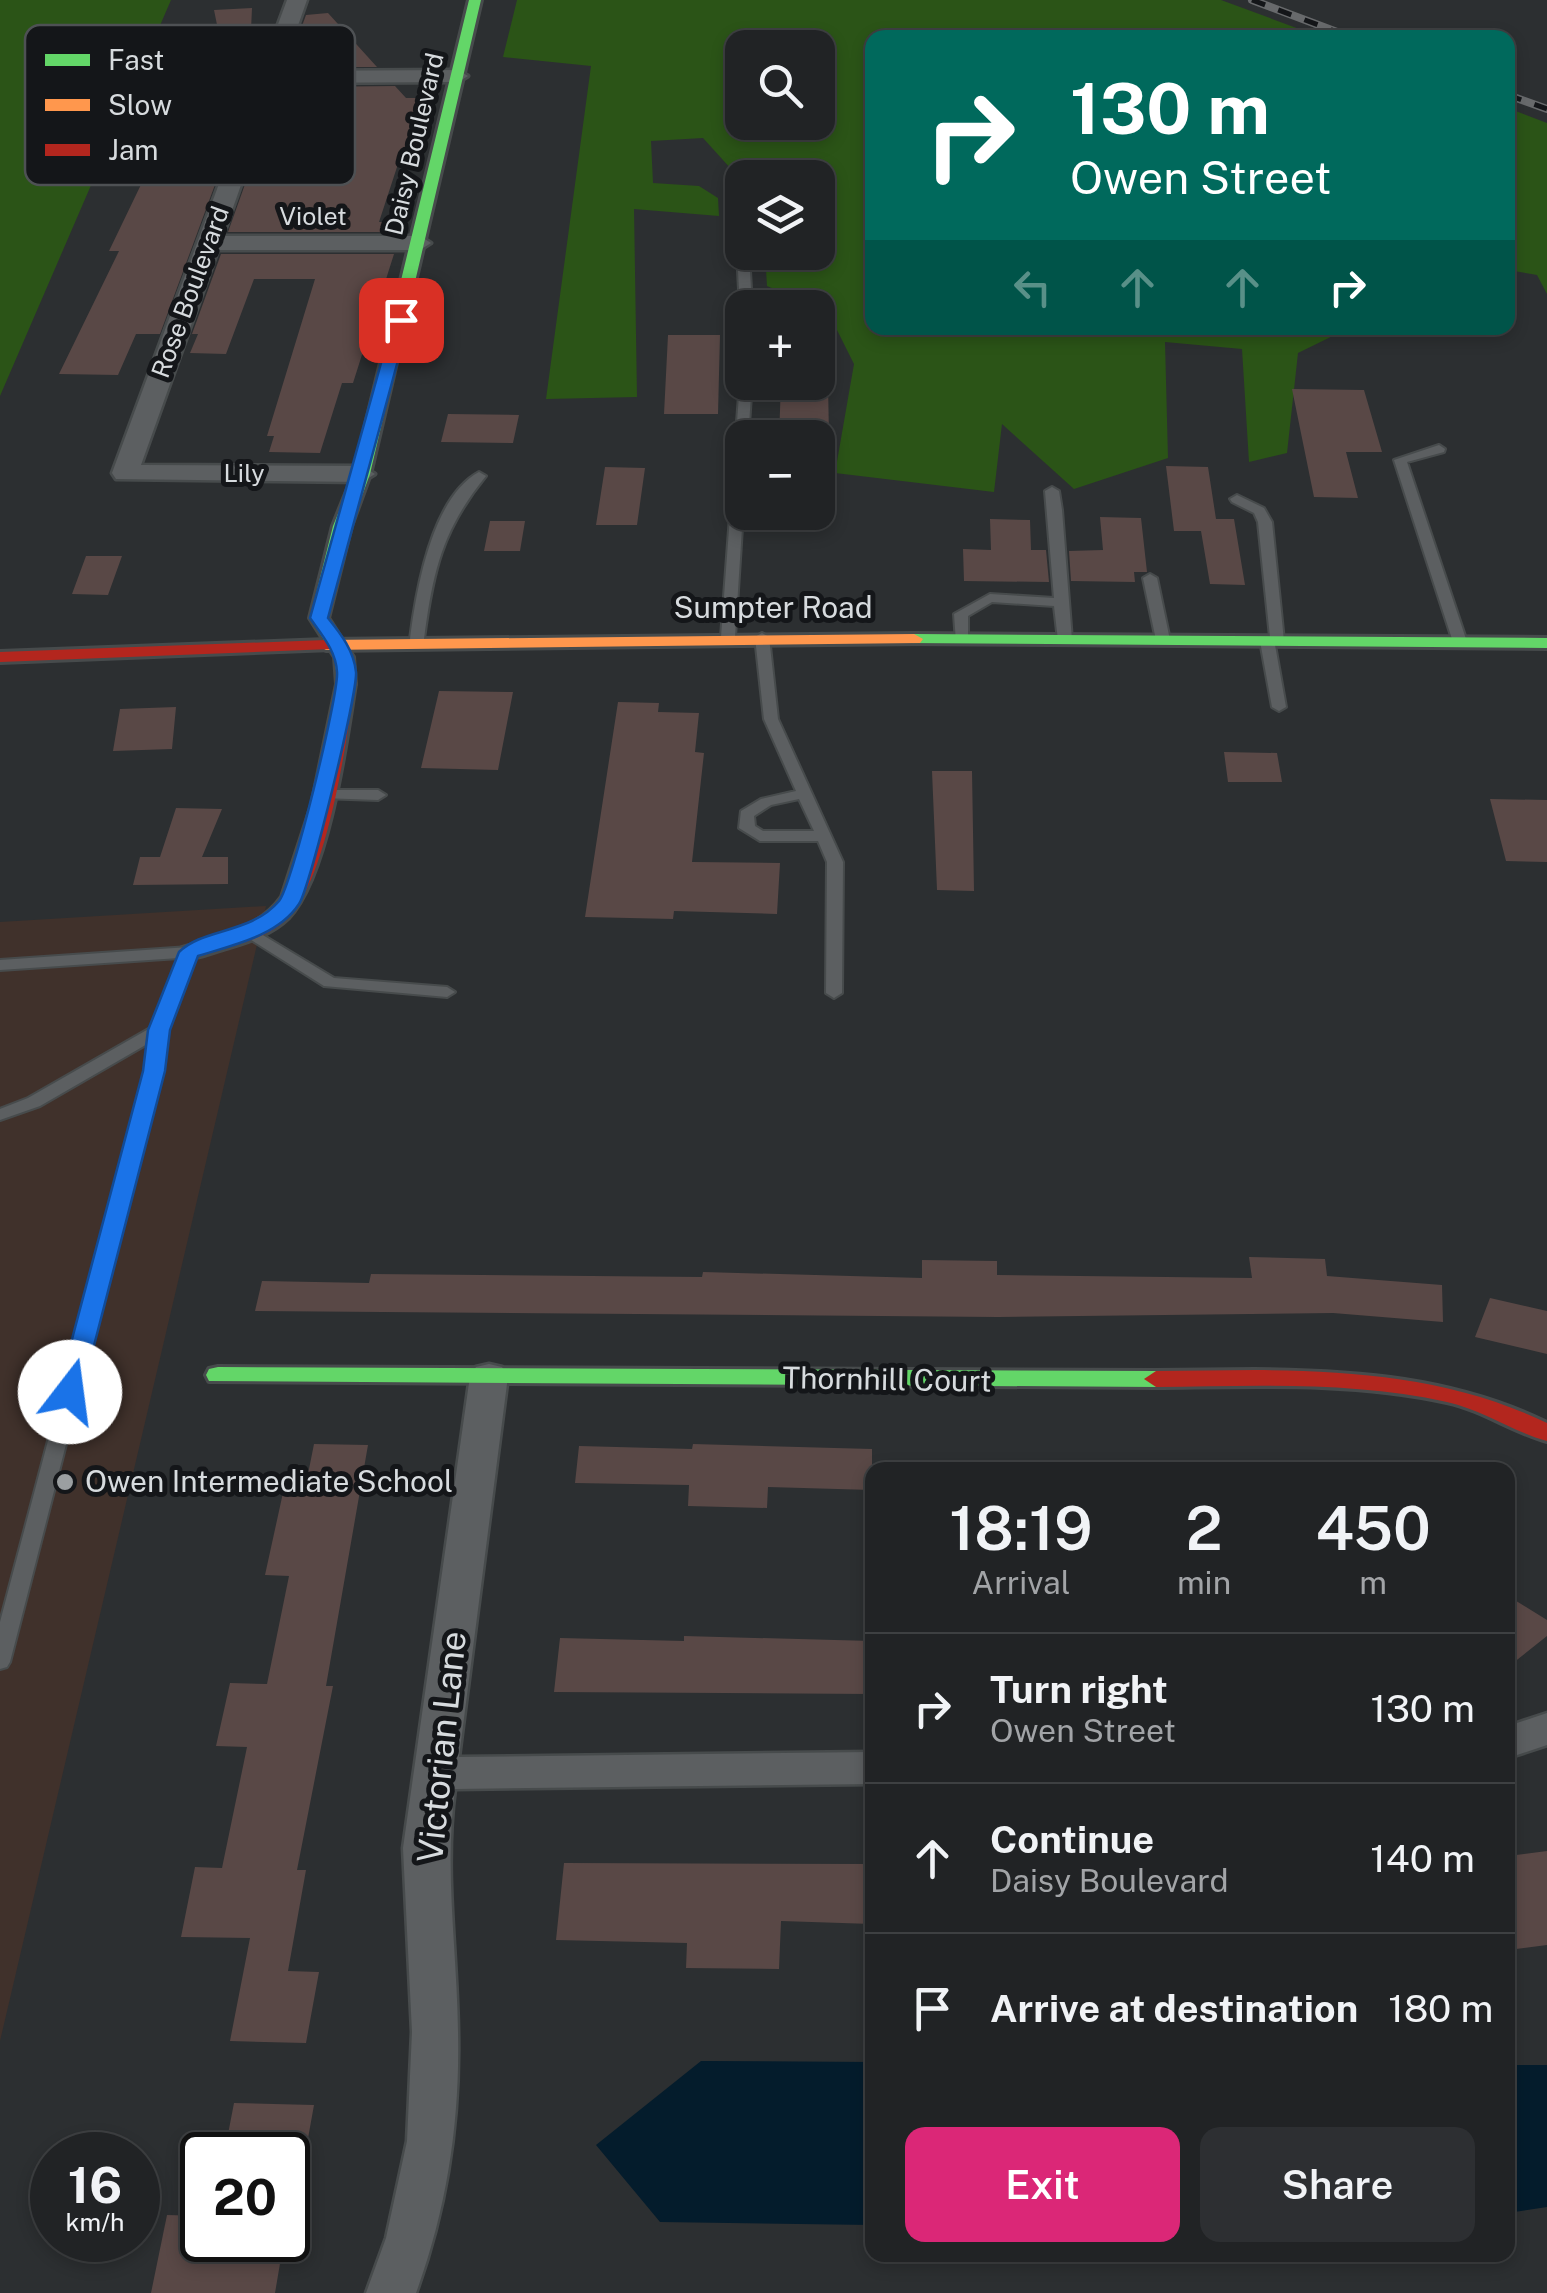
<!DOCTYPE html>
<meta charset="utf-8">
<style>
:root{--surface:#212325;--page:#2d2f32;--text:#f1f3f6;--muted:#a2a4a7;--line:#3e4042;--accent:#db2777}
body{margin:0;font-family:"Public Sans",sans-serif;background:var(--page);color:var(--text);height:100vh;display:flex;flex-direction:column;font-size:38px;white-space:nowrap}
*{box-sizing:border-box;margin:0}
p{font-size:32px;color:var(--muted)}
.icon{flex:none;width:55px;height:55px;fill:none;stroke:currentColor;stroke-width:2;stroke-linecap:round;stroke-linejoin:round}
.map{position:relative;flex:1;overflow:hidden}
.sheet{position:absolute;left:865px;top:1462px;width:650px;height:800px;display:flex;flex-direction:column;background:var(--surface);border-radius:20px;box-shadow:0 5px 15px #0003,0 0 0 2px var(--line)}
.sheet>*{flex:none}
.guide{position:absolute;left:865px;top:30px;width:650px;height:305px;border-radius:20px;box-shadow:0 5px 15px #0003,0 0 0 2px var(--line);background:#00695c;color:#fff;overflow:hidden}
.fabs{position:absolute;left:725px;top:30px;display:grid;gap:20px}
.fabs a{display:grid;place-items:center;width:110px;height:110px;border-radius:20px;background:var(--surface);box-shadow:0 5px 15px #0003,0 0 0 2px var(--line);font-size:50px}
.speed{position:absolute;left:30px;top:2132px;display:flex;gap:20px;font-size:50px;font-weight:700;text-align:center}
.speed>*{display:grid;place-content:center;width:130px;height:130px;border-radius:50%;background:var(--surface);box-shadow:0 5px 15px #0003,0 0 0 2px var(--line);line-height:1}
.speed small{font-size:25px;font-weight:400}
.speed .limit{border:5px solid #111;border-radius:15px;background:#fff;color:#111}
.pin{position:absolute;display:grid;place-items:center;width:85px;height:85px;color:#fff;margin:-42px;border-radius:20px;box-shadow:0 5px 15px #0006}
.me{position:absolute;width:110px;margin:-55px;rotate:15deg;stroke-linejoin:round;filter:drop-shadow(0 0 8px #0008)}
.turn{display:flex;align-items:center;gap:35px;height:210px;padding:0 40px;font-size:45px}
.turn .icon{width:130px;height:130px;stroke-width:2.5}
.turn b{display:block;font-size:70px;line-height:85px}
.lanes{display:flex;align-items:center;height:95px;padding:0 40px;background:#0003;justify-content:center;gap:50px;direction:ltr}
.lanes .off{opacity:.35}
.eta{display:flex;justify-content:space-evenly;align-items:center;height:170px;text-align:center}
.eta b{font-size:60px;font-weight:600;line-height:70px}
.action{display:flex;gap:20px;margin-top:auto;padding:20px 40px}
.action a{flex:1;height:115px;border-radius:20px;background:var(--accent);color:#fff;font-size:40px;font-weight:600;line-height:115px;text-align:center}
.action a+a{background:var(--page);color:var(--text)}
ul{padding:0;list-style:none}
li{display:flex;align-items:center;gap:30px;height:150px;padding:0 40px;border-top:2px solid var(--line)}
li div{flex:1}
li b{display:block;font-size:38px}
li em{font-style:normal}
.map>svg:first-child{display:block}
.education{fill:#40312b}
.green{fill:#2b5417;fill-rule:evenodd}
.water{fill:#041c2c}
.building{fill:#594846}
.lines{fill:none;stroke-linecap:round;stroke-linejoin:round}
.lane-casing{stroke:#474b4c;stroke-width:4}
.street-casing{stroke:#474b4c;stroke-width:5}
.fast-casing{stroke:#474b4c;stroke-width:6}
.slow-casing{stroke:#474b4c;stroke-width:6}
.jam-casing{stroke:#474b4c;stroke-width:6}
.lane{fill:#5c5f61;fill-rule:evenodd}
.street{fill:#5c5f61;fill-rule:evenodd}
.fast{fill:#63d668;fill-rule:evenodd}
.slow{fill:#ff974d;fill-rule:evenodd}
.jam{fill:#b3261e;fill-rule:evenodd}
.rail-casing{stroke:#686a6c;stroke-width:8}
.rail{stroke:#141619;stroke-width:5;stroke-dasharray:14;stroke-linecap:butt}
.route{fill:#1a73e8;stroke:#114b97;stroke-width:2.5}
.poi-dot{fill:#9b9fa1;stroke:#141619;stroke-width:4}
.labels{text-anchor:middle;stroke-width:10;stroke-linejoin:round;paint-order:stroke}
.far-street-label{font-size:25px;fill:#d7dbde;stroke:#141619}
.street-label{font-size:30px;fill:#d7dbde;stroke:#141619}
.poi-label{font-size:30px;fill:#d7dbde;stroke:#141619;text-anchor:start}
.near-street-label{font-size:35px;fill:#d7dbde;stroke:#141619}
.key{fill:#141619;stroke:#4e5154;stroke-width:2.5}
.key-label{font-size:28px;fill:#d7dbde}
</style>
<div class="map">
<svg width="1547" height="2293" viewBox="0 0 1547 2293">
<rect width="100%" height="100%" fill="#2c2f31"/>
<path class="education" d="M 266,906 L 0,2041 L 0,922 Z"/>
<path class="green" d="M 0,0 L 171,0 L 0,396 Z
M 517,0 L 1221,0 L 1321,37 L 872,38 L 872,328 L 1349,328 L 1298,353 L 1287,453 L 1249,462 L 1242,349 L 1165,342 L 1168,458 L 1074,489 L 1002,424 L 994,492 L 835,473 L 854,364 L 828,312 L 767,286 L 765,253 L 818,252 L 818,178 L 742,178 L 742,181 L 703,138 L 651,141 L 653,183 L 699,186 L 718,198 L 719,216 L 634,209 L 637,397 L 546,399 L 591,66 L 503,57 ZM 742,48 L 818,48 L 818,122 L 742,122 Z
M 1508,108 L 1547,123 L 1547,294 L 1537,275 L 1508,270 Z"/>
<path class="water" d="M 701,2061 L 872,2062 L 872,2225 L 660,2222 L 596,2145 Z
M 1508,2065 L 1547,2065 L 1547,2207 L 1508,2213 Z"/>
<path class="building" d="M 252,8 L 248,95 L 160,334 L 136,334 L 118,375 L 59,374 L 119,251 L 109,251 L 201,60 L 224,59 L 214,10 Z
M 328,13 L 377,67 L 301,67 L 295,45 L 306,15 Z
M 395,86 L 406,98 L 433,98 L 418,151 L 410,164 L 398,164 L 379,222 L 402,222 L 399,232 L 228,232 L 269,117 L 313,117 L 306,87 Z
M 221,254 L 394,254 L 353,383 L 342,383 L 320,453 L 269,452 L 274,436 L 267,436 L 315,279 L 254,279 L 226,354 L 190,353 L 198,334 L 192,334 Z
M 668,335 L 720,335 L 718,414 L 664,414 Z
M 781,382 L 828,382 L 829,438 L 779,438 Z
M 1292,389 L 1364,390 L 1382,452 L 1346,452 L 1358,498 L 1314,497 Z
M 448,414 L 519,415 L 513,443 L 441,442 Z
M 1166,466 L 1208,467 L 1216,519 L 1234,519 L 1245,585 L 1210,584 L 1201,531 L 1174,531 Z
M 605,467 L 645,468 L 637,525 L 596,525 Z
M 1100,517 L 1141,518 L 1147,572 L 1134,572 L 1135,582 L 1071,581 L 1069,551 L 1103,550 Z
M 990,519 L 1030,520 L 1031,550 L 1046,550 L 1049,582 L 964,581 L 963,549 L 991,550 Z
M 490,521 L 525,521 L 520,551 L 484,551 Z
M 86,556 L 122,556 L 108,595 L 72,594 Z
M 439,691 L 513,692 L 498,770 L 421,768 Z
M 618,702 L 659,703 L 658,712 L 699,713 L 695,752 L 704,753 L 692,862 L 780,863 L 777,914 L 674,911 L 673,919 L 585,917 Z
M 176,707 L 172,749 L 113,751 L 120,709 Z
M 1224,752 L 1277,753 L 1282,782 L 1228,782 Z
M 932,771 L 972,771 L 974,891 L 937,890 Z
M 1490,799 L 1547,800 L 1547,862 L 1506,861 Z
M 176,808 L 222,809 L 202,857 L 228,857 L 228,884 L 133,885 L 140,857 L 160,857 Z
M 1249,1257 L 1325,1259 L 1327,1276 L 1442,1285 L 1443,1322 L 1333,1313 L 998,1317 L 255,1311 L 262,1281 L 369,1283 L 371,1274 L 702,1277 L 703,1272 L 922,1278 L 922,1260 L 997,1261 L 997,1275 L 1252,1278 Z
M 1490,1298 L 1547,1311 L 1547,1354 L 1475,1337 Z
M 314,1444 L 368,1445 L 326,1686 L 333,1686 L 297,1870 L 306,1870 L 288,1971 L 319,1972 L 306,2043 L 230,2041 L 250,1938 L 181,1937 L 195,1867 L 222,1868 L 247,1747 L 216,1746 L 230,1683 L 267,1684 L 289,1576 L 265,1575 L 286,1479 L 307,1479 Z
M 693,1444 L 872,1449 L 872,1490 L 768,1487 L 767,1508 L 688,1506 L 689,1485 L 575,1483 L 579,1446 L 692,1449 Z
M 1508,1596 L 1547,1620 L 1547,1636 L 1508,1667 Z
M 684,1636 L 872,1641 L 872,1694 L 554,1692 L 560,1638 L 684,1641 Z
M 1547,1851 L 1547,1945 L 1508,1950 L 1508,1856 Z
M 564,1863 L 872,1864 L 872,1924 L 781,1921 L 779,1969 L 686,1968 L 687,1943 L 556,1940 Z
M 234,2103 L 314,2105 L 305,2155 L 224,2155 Z
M 167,2215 L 202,2216 L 202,2240 L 284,2240 L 275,2293 L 151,2293 Z"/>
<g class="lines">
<defs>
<path id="lane" d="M 734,191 L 740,194 L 742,244 L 736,241 L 728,194 Z
M 742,249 L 742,252 L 749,252 L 752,308 L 742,308 L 742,311 L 740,308 L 737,252 Z
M 742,379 L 742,382 L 752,382 L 748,438 L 742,438 L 743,512 L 735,637 L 728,641 L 721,637 L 740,382 Z
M 1439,445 L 1445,449 L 1444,452 L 1407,462 L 1467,642 L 1460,646 L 1453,642 L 1394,460 Z
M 479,472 L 486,476 C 442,530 433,571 424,639 L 417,643 L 412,642 L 410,639 C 416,591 432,497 479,472 Z
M 1052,487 L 1059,491 L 1062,510 L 1072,640 L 1065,644 L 1058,640 L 1054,606 L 992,602 L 968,616 L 968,639 L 961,643 L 956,642 L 954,614 L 990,594 L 1054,598 L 1045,491 Z
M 1237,495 L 1264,508 L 1272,522 L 1284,641 L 1275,645 L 1286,707 L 1279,711 L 1272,707 L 1260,641 L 1270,637 L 1258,522 L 1254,513 L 1232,502 L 1230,499 Z
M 1150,574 L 1157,578 L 1170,640 L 1163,644 L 1156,640 L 1143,578 Z
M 762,633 L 769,637 L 778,719 L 843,862 L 842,993 L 834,998 L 826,993 L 827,862 L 818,841 L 760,841 L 739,828 L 741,811 L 761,799 L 796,791 L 764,719 L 755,637 ZM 799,799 L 814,831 L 763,831 L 755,826 L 754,816 L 771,805 Z
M 326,790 L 378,790 L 386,795 L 378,800 L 321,798 L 318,795 Z
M 251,928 L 334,978 L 447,987 L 455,992 L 447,997 L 324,986 L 245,936 L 243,933 L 245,930 Z
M 189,947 L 197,952 L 167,1030 L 162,1071 L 10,1662 L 7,1667 L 0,1669 L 0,1622 L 146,1071 L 149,1043 L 40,1106 L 0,1120 L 0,1109 L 28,1098 L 152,1027 L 179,958 L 0,970 L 0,960 Z"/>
<path id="street" d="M 287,0 L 307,0 L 282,71 L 458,70 L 468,76 L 458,82 L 277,83 L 223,236 L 420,236 L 431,243 L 420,250 L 218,250 L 141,465 L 362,466 L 375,474 L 362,482 L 116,479 L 112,473 Z
M 489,1364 L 502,1367 L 508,1376 L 459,1757 L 872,1752 L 872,1784 L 455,1789 C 444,1872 457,1948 458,2032 C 460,2122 447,2208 416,2293 L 366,2293 L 386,2238 L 407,2141 L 412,2032 L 403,1848 L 470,1376 L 476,1367 Z
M 1547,1713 L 1547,1745 L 1508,1758 L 1508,1726 Z"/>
<path id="fast" d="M 469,0 L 481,0 L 370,474 L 351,526 L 328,618 L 353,657 L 355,684 L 346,690 L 337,684 L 335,657 L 310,618 L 333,526 L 354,474 Z
M 914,634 L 1547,638 L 1547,648 L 908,643 L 905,639 Z
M 218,1367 L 1156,1371 L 1168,1379 L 1156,1387 L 209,1381 L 206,1375 L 209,1369 Z"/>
<path id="slow" d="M 914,634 L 923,639 L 920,643 L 326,650 L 317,645 L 326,640 Z"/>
<path id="jam" d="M 326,640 L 332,641 L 332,649 L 0,662 L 0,652 Z
M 346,678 L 355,684 C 346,743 328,876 288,918 C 272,934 247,942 226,948 C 212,952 196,960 182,956 L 179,952 L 182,948 C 218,937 259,930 282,897 L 312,805 L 337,684 Z
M 1255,1370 C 1357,1371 1454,1378 1547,1423 L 1547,1441 C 1513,1432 1483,1410 1447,1402 C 1352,1381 1253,1386 1156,1387 L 1144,1379 L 1156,1371 Z"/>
</defs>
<use href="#lane" class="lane-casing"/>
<use href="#street" class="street-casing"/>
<use href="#fast" class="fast-casing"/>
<use href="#slow" class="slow-casing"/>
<use href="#jam" class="jam-casing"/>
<use href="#lane" class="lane"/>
<use href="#street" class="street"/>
<use href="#fast" class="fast"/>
<use href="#slow" class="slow"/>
<use href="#jam" class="jam"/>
<defs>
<path id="rail" d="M 1252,0 L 1353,38
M 1508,95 L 1547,109"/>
</defs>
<use href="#rail" class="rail-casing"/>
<use href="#rail" class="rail"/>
</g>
<path class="route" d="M 401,315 L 409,320 L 328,618 C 341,634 354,651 356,672 C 358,692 310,888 299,904 C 278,936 233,945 198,956 L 170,1030 L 165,1071 L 82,1392 L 70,1400 L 61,1398 L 58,1392 L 143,1071 L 148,1030 L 179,952 C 203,928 251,934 279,901 C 292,886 339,694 337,672 C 336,651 322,635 310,618 L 393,320 Z"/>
<circle class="poi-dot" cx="65" cy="1482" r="10"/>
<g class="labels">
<g class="far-street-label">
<text transform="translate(414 144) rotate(-77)" y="9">Daisy Boulevard</text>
<text x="313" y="225">Violet</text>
<text transform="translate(190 292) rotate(-70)" y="9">Rose Boulevard</text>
<text x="244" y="482">Lily</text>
</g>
<g class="street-label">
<text x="773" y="618">Sumpter Road</text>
<text transform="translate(887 1380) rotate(1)" y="10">Thornhill Court</text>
</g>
<g class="poi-label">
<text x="85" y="1492">Owen Intermediate School</text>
</g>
<g class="near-street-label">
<text transform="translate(442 1747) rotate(-84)" y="12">Victorian Lane</text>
</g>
</g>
<rect x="25" y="25" width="330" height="160" rx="15" class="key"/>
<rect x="45" y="54" width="45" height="12" fill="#63d668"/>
<rect x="45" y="99" width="45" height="12" fill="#ff974d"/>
<rect x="45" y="144" width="45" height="12" fill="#b3261e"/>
<g class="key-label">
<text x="108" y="70">Fast</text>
<text x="108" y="115">Slow</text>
<text x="108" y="160">Jam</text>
</g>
</svg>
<div class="fabs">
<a><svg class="icon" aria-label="search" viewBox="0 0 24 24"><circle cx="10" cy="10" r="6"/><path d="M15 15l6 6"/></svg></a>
<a><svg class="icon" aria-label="layers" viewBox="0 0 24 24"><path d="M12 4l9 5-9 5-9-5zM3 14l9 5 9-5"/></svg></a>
<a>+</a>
<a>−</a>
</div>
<div class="speed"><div>16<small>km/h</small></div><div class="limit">20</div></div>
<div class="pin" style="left:401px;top:320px;background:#d93025"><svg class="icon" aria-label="arrive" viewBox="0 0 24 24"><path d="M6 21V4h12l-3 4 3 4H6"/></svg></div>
<svg class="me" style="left:70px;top:1392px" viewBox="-20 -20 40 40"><circle r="19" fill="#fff"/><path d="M0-13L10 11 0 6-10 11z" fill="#1a73e8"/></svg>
<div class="guide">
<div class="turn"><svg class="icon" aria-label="right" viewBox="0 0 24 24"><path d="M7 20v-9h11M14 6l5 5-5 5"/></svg><div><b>130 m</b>Owen Street</div></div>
<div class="lanes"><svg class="icon off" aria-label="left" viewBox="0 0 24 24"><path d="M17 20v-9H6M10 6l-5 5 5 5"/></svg><svg class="icon off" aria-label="ahead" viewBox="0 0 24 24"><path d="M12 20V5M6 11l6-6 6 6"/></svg><svg class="icon off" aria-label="ahead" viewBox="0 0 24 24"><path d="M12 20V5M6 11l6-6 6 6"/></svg><svg class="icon" aria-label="right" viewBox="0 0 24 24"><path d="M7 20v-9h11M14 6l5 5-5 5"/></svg></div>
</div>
<section class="sheet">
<div class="eta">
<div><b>18:19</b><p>Arrival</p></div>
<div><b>2</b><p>min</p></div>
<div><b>450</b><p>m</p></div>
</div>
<ul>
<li><svg class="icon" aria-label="right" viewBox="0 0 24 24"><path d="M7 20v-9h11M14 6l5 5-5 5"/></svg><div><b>Turn right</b><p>Owen Street</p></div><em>130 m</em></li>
<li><svg class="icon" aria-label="ahead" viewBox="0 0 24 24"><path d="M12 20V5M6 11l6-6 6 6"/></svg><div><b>Continue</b><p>Daisy Boulevard</p></div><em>140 m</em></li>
<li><svg class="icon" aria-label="arrive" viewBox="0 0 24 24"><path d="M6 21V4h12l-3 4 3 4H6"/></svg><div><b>Arrive at destination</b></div><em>180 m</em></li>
</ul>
<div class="action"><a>Exit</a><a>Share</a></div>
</section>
</div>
